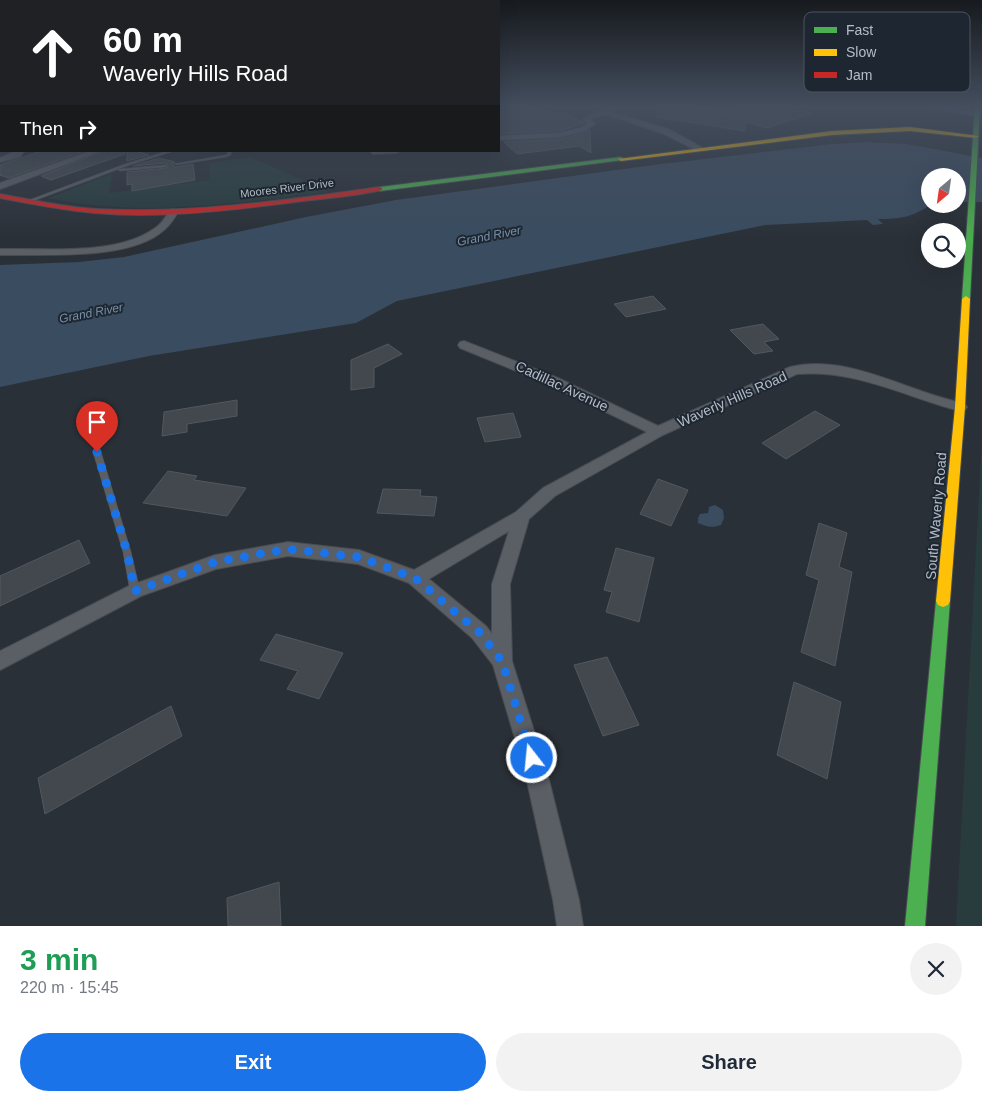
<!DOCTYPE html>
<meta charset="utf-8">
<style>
:root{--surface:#fff;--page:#f2f2f3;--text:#1f2937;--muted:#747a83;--accent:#1a73e8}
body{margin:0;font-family:Arial,sans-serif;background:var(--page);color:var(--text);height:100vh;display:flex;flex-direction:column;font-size:19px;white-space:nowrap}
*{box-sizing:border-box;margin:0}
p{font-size:16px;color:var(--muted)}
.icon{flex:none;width:28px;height:28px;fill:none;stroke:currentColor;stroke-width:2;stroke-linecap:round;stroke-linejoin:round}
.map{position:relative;height:926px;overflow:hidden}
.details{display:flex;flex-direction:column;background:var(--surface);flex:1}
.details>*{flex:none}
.guide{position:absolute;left:0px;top:0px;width:500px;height:152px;box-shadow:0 5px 20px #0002;background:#202124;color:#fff;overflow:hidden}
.needle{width:32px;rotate:209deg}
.controls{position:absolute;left:921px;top:168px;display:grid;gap:10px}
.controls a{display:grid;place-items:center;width:45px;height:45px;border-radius:50%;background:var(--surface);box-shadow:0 5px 20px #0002;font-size:25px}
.pin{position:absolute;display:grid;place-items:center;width:42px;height:42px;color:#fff;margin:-51px -21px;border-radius:50% 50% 50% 0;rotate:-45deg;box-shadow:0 0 5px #0007}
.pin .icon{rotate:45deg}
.me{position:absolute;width:55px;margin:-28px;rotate:344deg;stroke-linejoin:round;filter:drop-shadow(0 0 4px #0008)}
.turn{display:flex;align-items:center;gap:18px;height:105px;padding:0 20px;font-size:22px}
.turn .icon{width:65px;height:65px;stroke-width:2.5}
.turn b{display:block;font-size:35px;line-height:42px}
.then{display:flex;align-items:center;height:48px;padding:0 20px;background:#0003;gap:10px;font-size:19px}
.round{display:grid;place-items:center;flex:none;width:52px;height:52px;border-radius:26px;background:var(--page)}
.overview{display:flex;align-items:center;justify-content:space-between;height:85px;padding:0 20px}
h1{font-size:30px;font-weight:700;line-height:38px;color:#1e9e55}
.cta{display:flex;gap:10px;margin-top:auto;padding:10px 20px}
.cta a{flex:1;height:58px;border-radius:30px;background:var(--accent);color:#fff;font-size:20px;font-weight:700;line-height:58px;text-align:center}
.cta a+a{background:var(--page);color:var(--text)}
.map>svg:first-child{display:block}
.green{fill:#283c3d}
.water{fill:#3a4c60}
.building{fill:#42484d;stroke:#52585f}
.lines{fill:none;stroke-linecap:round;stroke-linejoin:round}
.lane-casing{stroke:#484c52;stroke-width:1}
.street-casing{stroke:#484c52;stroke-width:2}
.fast-casing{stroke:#484c52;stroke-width:2}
.slow-casing{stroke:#484c52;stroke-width:2}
.jam-casing{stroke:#484c52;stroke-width:2}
.lane{fill:#5a5e65;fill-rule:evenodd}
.street{fill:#5a5e65;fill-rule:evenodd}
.fast{fill:#4caf50;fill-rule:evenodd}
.slow{fill:#ffc107;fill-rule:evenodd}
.jam{fill:#c62828;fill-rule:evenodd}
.route{stroke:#1a73e8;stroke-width:9;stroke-dasharray:0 16.2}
.labels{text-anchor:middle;stroke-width:4;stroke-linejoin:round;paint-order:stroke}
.far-street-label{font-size:11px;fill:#b4bdc7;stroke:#1e2731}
.far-water-label{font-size:12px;font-style:italic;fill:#7790a9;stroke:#1e2731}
.street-label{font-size:14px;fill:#b4bdc7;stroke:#1e2731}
.key{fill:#1e2731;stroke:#4b545e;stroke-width:1}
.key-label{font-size:14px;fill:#b4bdc7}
</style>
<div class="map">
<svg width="982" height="926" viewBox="0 0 982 926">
<rect width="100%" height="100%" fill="#2a3037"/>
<path class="green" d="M 250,157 L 330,192 C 236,203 142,218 48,198 L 112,174 L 109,193 L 210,180 L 209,163 Z
M 982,438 L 982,926 L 956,926 Z"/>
<path class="water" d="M 867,142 L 907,144 L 982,158 L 982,202 L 958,202 L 958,176 L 930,176 L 931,204 C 914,217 900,219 878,219 L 883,224 L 873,225 L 867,220 L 765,225 L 397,301 L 356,323 L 149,356 L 0,387 L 0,265 L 79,262 L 124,257 L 306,217 L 396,200 L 653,165 L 832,144 Z
M 715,505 L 723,510 L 724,518 L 721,525 C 712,528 707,527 698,523 L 698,518 L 700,514 L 708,513 L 709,507 Z"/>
<path class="building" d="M 512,107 L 527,107 L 565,114 L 584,123 L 560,131 L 499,134 L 499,115 Z
M 657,107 L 693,107 L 728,117 L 733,112 L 718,107 L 775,107 L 813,113 L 767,128 L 746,122 L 745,131 L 657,117 Z
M 590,130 L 591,153 L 579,146 L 517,154 L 504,142 L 560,139 L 585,133 Z
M 41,151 L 84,151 L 9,178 L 0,175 L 0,165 Z
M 104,151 L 124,151 L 125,154 L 51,180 L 41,176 Z
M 127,151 L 136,151 L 149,155 L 127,161 Z
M 159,158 L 175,162 L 172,164 L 175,167 L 193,164 L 195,180 L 132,191 L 132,184 L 127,185 L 127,172 L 167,168 L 166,163 L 133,166 Z
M 653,296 L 666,309 L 626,317 L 614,304 Z
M 763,324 L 779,339 L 764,342 L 773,351 L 754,354 L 730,330 Z
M 388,344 L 402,354 L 374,368 L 374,387 L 351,390 L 351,360 Z
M 237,400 L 237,416 L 187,424 L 187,432 L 162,436 L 164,412 Z
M 815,411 L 840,425 L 786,459 L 762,443 Z
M 513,413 L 521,437 L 485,442 L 477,418 Z
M 168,471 L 197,476 L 194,480 L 246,488 L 227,516 L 143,503 Z
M 658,479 L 688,490 L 671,526 L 640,514 Z
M 383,489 L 421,490 L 420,496 L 437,497 L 434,516 L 377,513 Z
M 819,523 L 847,533 L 839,567 L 852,572 L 835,666 L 801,652 L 819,580 L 806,575 Z
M 79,540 L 90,563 L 0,606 L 0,576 Z
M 616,548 L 654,558 L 639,622 L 606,612 L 612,592 L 604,590 Z
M 276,634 L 343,653 L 319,699 L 287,689 L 298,671 L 260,660 Z
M 607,657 L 639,725 L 603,736 L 574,665 Z
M 794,682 L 841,702 L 827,779 L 777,755 Z
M 171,706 L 182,736 L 45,814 L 38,778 Z
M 279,882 L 281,926 L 228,926 L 227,898 Z"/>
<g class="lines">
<defs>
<path id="lane" d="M 0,110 L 1,110 L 1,112 L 0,112 Z
M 167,151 L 174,151 L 127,166 L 28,203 L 24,202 L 125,164 Z
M 227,151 L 231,151 L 231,155 L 226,157 L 176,165 L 174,164 L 225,155 L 228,154 Z
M 165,165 L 166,165 L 166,167 L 120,171 L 118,170 L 120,169 Z
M 97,449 L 101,452 L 131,552 L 140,591 L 138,594 L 135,595 L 132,594 L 130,591 L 123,552 L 93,452 Z"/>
<path id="street" d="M 608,107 L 615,107 L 610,112 L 668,129 L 703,148 L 696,150 L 662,133 L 605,114 L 590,119 L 595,124 L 593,125 L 585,131 L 560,137 L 499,140 L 499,136 L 560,133 L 580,128 L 587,124 L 583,119 L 584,118 Z
M 695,107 L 710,107 L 731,113 L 728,115 Z
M 924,107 L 945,107 L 981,114 L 978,116 Z
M 16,151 L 24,151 L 20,157 L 0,162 L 0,158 Z
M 90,151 L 102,151 L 0,189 L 0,183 Z
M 370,151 L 400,151 L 396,153 L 373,154 Z
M 173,209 L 178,212 C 174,219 170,225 164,230 C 130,261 44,254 0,255 L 0,249 C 46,248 117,256 155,228 C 162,224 166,216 170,210 Z
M 464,341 L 558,378 L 658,426 L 790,367 C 835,356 883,378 924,392 C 938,397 951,400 965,404 L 967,407 L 965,410 L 960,411 C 906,397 855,369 797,374 L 663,435 L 555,496 L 529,519 L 510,584 L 512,661 L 547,772 L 579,900 L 583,926 L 557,926 L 553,900 L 525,772 L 493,665 L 472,638 L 409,583 L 358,564 L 288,556 L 216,569 L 141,596 L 0,670 L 0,651 L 129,586 L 215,555 L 288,542 L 359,550 L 414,570 L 516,512 L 543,488 L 647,432 L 548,384 L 460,348 L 458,345 L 460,342 ZM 509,531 L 492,584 L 492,634 L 486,626 L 429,579 Z"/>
<path id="fast" d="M 975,107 L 980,107 L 970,299 L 966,302 L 962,299 Z
M 621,157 L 624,159 L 623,160 L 380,191 L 377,189 L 380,187 Z
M 943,595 L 948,597 L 950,601 L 925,926 L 905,926 L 936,601 L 938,597 Z"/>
<path id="slow" d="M 910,127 L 979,136 L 976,138 L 910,131 L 832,135 L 621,161 L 618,159 L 832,131 Z
M 966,296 L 970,299 L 965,407 L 950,601 L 948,605 L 943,607 L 938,605 L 936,601 L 955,407 L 962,299 Z"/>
<path id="jam" d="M 380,187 L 382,188 L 382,190 C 356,196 329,198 303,201 C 234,210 163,219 94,213 C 62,210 31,204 0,198 L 0,194 C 32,200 64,207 97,209 C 192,214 286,200 380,187 Z"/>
</defs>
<use href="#lane" class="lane-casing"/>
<use href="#street" class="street-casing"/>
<use href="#fast" class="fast-casing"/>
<use href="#slow" class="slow-casing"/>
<use href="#jam" class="jam-casing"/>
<use href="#lane" class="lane"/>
<use href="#street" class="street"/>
<use href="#fast" class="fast"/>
<use href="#slow" class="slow"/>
<use href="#jam" class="jam"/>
</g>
<linearGradient id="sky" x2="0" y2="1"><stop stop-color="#171a1e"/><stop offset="0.45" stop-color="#444e5e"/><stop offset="1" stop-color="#444e5e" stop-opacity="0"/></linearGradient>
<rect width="982" height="237" fill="url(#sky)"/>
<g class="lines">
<path class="route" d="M 97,452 L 127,552 L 135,591 L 215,562 L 288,549 L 359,557 L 415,578 L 479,632 L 502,661 L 532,758"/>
</g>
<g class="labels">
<g class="far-street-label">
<text transform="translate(287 188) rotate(-7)" y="4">Moores River Drive</text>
</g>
<g class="far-water-label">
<text transform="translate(489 236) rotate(-11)" y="4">Grand River</text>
<text transform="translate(91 313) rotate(-11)" y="4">Grand River</text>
</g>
<g class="street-label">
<text transform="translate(562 386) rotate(25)" y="5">Cadillac Avenue</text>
<text transform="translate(732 399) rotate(-24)" y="5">Waverly Hills Road</text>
<text transform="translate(936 516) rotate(-85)" y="5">South Waverly Road</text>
</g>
</g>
<rect x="804" y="12" width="166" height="80" rx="8" class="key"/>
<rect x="814" y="27" width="23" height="6" fill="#4caf50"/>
<rect x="814" y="49" width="23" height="7" fill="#ffc107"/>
<rect x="814" y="72" width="23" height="6" fill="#c62828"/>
<g class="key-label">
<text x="846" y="35">Fast</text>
<text x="846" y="57">Slow</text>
<text x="846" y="80">Jam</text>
</g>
</svg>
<div class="controls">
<a><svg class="needle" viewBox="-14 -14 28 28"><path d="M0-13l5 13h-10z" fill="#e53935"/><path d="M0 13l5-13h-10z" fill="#747a83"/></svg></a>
<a><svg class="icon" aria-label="search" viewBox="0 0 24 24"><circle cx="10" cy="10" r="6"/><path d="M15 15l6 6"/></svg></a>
</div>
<div class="pin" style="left:97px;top:452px;background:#d93025"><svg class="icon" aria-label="arrive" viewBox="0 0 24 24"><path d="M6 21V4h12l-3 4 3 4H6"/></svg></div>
<svg class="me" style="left:532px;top:758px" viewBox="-20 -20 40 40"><circle r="17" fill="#1a73e8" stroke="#fff" stroke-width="3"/><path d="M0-11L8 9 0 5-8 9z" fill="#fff"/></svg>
<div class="guide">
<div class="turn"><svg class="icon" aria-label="ahead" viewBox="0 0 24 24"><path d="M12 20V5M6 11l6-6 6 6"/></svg><div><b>60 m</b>Waverly Hills Road</div></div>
<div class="then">Then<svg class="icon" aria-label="right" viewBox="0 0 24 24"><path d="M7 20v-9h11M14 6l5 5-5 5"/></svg></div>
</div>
</div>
<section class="details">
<div class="overview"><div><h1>3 min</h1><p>220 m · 15:45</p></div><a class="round"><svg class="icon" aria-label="close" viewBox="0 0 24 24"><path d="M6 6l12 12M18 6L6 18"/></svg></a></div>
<div class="cta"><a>Exit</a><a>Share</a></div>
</section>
